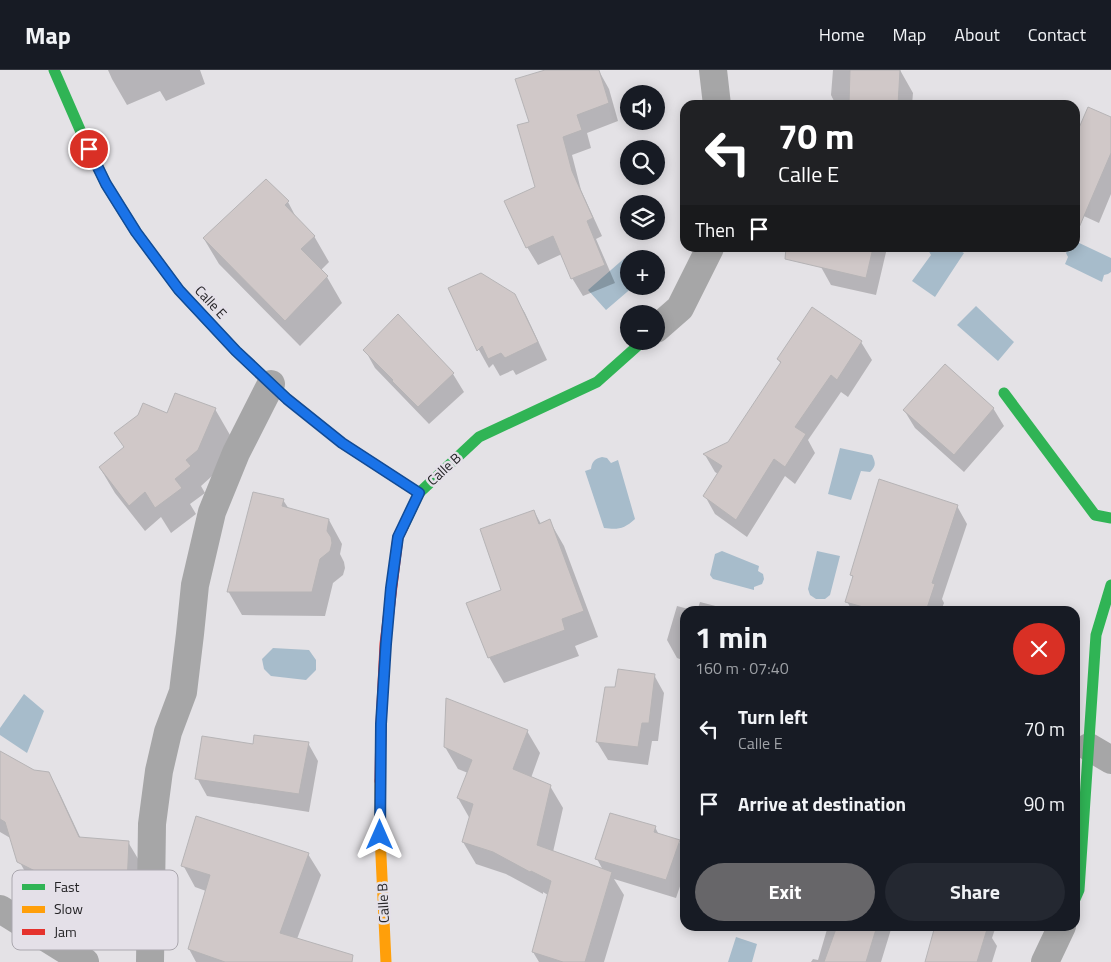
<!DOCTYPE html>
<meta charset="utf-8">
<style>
:root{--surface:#171b24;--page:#242831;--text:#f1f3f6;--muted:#9ea1a6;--line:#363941;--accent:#676669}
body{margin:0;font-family:"Titillium Web",sans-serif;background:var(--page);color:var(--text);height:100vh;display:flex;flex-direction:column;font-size:19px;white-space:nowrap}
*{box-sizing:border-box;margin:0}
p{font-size:16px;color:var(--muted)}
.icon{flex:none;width:28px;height:28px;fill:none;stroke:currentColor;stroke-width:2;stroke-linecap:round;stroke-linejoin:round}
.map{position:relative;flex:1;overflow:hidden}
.sheet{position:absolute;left:680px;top:536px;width:400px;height:325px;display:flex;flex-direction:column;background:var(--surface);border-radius:15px;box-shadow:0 2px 12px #0003}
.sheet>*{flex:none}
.guide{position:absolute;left:680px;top:30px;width:400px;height:152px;border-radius:15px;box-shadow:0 2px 12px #0003;background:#202124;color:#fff;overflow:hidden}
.buttons{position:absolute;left:620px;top:15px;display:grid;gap:10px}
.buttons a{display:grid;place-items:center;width:45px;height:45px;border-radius:50%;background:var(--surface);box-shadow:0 2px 12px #0003;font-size:25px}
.pin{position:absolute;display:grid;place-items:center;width:42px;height:42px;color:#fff;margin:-21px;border:2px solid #fff;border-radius:50%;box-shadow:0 1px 5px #0007}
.me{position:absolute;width:55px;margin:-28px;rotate:0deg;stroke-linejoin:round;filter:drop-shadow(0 0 4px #0008)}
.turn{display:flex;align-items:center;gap:18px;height:105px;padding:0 15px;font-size:22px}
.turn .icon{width:65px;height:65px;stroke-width:2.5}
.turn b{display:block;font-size:35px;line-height:42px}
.then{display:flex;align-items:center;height:48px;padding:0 15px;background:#0003;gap:10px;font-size:19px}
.round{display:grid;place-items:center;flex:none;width:52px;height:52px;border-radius:26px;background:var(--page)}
.overview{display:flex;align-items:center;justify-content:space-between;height:85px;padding:0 15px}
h1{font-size:30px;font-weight:700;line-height:38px}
.button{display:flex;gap:10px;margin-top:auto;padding:10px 15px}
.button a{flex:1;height:58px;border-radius:30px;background:var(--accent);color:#fff;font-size:20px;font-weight:700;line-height:58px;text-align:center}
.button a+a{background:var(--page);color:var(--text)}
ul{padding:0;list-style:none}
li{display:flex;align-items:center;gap:15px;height:75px;padding:0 15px}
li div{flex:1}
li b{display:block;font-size:19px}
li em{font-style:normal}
header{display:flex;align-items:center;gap:30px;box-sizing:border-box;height:70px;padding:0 25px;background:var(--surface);border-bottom:1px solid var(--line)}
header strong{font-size:24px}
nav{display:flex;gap:28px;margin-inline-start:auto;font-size:18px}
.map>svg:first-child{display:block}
.water{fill:#a7bccb}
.shadow{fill:#0003}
.building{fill:#d0c8c8;stroke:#b6b4b6}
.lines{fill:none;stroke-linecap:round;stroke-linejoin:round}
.street{stroke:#a6a6a7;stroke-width:28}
.fast{stroke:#30b455;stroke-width:11}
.slow{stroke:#ff9f0a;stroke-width:11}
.jam{stroke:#e5322d;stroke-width:11}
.route-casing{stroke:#114b97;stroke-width:12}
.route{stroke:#1a73e8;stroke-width:9}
.labels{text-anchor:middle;stroke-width:5;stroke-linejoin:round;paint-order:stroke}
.street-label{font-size:14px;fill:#242326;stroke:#e4e0e8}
.key{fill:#e4e0e8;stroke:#aaa7ae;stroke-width:1}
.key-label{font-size:14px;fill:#242326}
</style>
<header>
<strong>Map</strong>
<nav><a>Home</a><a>Map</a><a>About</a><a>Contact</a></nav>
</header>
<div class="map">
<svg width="1111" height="892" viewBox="0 0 1111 892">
<rect width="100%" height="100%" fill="#e4e2e6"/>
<path class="water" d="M 1075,171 L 1111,188 L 1111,202 L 1108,204 L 1104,205 L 1102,212 L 1065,194 L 1068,187 L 1066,183 L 1069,178 L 1075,178 Z
M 927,178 L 955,178 L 964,183 L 935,227 L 912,211 L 931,185 Z
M 627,186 L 629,189 L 629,216 L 634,216 L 606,240 L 588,220 Z
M 976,236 L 1014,272 L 998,291 L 957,255 Z
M 840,378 L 872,385 C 876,393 876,396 870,402 L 861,401 L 851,430 L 828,424 Z
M 602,387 L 607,388 L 611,393 L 618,390 L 635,449 C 624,459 618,460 604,458 L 585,401 L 591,399 C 592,391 595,389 602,387 Z
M 722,481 L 759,496 L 758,501 L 763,504 L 764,509 L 762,514 L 754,517 L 754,520 L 713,509 L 710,505 L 715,484 Z
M 817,481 L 840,486 L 830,525 L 825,529 L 816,529 L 810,525 L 808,519 Z
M 273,578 L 309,580 L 316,590 L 316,600 L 306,610 L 271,606 L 264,599 L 262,589 Z
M 24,624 L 44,641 L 27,683 L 0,665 L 0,658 Z
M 736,867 L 757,874 L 752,892 L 728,892 Z"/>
<path class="shadow" d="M 108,0 L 200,0 L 205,14 L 166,31 L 160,21 L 127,35 L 112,9 Z
M 549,0 L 599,1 L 609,19 L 618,51 L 587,63 L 591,78 L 572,85 L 581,120 L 602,166 L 596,169 L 615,213 L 583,226 L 572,208 L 562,184 L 538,195 L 527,177 L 537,118 L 530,52 Z
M 833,0 L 900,0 L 913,23 L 912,35 L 836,35 L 831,25 Z
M 1111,49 L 1111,124 L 1099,153 L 1075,142 L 1075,70 Z
M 288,132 L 298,151 L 314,166 L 329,192 L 320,201 L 327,207 L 342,233 L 300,276 L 219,194 L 204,169 Z
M 825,178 L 887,178 L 876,225 L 831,215 L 821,197 Z
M 450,219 L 514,225 L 525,243 L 547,290 L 516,305 L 513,300 L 500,306 L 493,294 L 489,298 L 479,280 Z
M 812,239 L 861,272 L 872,290 L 848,327 L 841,322 L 808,370 L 815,383 L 795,414 L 785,406 L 747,467 L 715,444 L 705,426 L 718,404 L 715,402 L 705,385 L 728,373 L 781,294 L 778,289 Z
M 398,246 L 453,304 L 464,322 L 429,354 L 375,298 L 365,280 Z
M 993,338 L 1004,356 L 964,402 L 915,358 L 904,340 Z
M 215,339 L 230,365 L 212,406 L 201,416 L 205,423 L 190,434 L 196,444 L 171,463 L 161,447 L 145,461 L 115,423 L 100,398 L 167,344 Z
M 283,430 L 289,439 L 329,450 L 342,474 L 340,484 L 344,492 L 345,498 L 343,505 L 333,513 L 325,546 L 242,545 L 228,521 Z
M 957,436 L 967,454 L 942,529 L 944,533 L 941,541 L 852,541 L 847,531 L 854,509 L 851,504 Z
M 534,441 L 541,454 L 549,450 L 564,476 L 598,567 L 575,576 L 579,586 L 504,613 L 489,587 L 503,521 Z
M 700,532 L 735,541 L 697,541 Z
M 677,536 L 696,541 L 685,541 L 685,591 L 677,588 L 667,570 Z
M 654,605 L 664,623 L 658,671 L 652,671 L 648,695 L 608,690 L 597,672 L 616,619 Z
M 527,661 L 540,683 L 531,708 L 550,716 L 563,738 L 553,782 L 603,800 L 597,789 L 655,757 L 659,765 L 679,772 L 685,782 L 685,802 L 676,828 L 614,809 L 624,825 L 604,892 L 539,892 L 533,882 L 548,825 L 543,822 L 543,824 L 506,804 L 476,794 L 463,772 L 470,749 L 458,728 L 468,703 L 458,699 L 445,677 Z
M 308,673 L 318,691 L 309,742 L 207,726 L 197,708 L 254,676 Z
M 0,682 L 34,702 L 49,703 L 60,724 L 81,769 L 128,772 L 140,792 L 138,856 L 113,854 L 31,812 L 19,791 L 12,769 L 0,762 Z
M 308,784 L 321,805 L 297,869 L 328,892 L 196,892 L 189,879 L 206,821 L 195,817 L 183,795 Z
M 764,856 L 781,856 L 780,860 Z
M 828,856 L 892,856 L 881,892 L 811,892 L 813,889 L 818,890 Z
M 936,856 L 996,856 L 992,868 L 997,876 L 992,892 L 936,892 Z"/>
<path class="building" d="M 545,0 L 599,0 L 609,33 L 577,45 L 582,60 L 563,67 L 572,101 L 593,148 L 587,151 L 605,195 L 571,209 L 553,166 L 526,178 L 504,131 L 535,117 L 517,55 L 529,52 L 515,9 Z
M 850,0 L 900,0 L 898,35 L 849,35 Z
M 1088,37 L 1111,47 L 1111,83 L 1075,167 L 1075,67 Z
M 266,109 L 289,131 L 285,135 L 315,166 L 301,179 L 328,206 L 285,251 L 203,168 Z
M 786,178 L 873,178 L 866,208 L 785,189 Z
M 481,203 L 515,224 L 538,272 L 505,288 L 501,283 L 488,289 L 482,276 L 477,281 L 448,218 Z
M 812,237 L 862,271 L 837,310 L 831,305 L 795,357 L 806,364 L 785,397 L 774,389 L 736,450 L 703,426 L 722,396 L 703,384 L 728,372 L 781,292 L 777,289 Z
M 398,244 L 454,303 L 418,337 L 392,311 L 393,310 L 363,280 Z
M 945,294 L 994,338 L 954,385 L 903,340 Z
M 175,323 L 216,338 L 198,380 L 186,390 L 191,396 L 175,409 L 182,418 L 155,438 L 145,422 L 129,436 L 99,397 L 124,377 L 114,363 L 138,345 L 143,333 L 167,343 Z
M 879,409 L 958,435 L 932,513 L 935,514 L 926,541 L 878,541 L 845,532 L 853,506 L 850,505 Z
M 253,422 L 284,429 L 282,436 L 329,449 L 327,461 L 331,467 L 332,473 L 330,481 L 320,489 L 312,522 L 227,522 Z
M 534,440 L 539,454 L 550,449 L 584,541 L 562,549 L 565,560 L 488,588 L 466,533 L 501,520 L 480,459 Z
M 618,599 L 655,604 L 649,653 L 642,653 L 638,677 L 596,672 L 605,617 L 615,617 Z
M 446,628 L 528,660 L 513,699 L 551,715 L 537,775 L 612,802 L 585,892 L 563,892 L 532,882 L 551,811 L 531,801 L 530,802 L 493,782 L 462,772 L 473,734 L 457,728 L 472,690 L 444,677 Z
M 254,665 L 309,672 L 299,724 L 195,709 L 202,666 L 253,674 Z
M 0,681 L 34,700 L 49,702 L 79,767 L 129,771 L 126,836 L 101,834 L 17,792 L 5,752 L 0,749 Z
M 610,743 L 656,756 L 654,762 L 680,770 L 666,810 L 595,789 Z
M 196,746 L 309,783 L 280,863 L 353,885 L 352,892 L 225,892 L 188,879 L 210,805 L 181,796 Z
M 837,856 L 877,856 L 866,892 L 824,892 Z
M 935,856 L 988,856 L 977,892 L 925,892 Z"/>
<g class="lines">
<path class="street" d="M 713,0 L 717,35
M 656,259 L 680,238 L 710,178
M 1089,677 L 1111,690
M 0,839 L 85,892
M 150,892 L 152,754 L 159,701 L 168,662 L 183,622 L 190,564 L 195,515 L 212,442 L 236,383 L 271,314
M 1045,892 L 1062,856"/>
<path class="fast" d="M 54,0 L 81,62 L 106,114 L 136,162 L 179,220 L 236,281 L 285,327
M 1004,323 L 1095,445 L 1111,448
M 403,457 L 419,423 L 479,367 L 597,312 L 643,271
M 1075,829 L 1079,820 L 1096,565 L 1111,515"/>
<path class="slow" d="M 285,327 L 342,373 L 419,423
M 380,711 L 380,765 L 386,892"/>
<path class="jam" d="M 380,711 L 381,654 L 385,574 L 398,467 L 403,457"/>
</g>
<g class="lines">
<defs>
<path id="route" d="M 89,79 L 106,114 L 136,162 L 179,220 L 236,281 L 287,329 L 342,373 L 419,423 L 398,467 L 391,518 L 386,574 L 381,654 L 380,765"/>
</defs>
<use href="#route" class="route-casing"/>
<use href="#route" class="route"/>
</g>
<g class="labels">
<g class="street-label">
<text transform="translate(211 232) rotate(47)" y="5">Calle E</text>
<text transform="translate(444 399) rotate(-43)" y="5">Calle B</text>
<text transform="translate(383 833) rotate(-93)" y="5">Calle B</text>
</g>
</g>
<rect x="12" y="800" width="166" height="80" rx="8" class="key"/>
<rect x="22" y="814" width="23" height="6" fill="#30b455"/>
<rect x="22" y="836" width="23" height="7" fill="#ff9f0a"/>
<rect x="22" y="859" width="23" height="6" fill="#e5322d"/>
<g class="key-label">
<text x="54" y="822">Fast</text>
<text x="54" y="844">Slow</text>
<text x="54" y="867">Jam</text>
</g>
</svg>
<div class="buttons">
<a><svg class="icon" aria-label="sound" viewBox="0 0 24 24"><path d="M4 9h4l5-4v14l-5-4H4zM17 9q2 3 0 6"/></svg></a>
<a><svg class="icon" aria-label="search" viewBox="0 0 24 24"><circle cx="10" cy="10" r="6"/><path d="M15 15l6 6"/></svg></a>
<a><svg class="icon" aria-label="layers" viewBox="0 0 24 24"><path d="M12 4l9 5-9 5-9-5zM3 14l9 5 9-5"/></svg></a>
<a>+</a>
<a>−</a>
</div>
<div class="pin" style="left:89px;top:79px;background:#d93025"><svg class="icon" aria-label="arrive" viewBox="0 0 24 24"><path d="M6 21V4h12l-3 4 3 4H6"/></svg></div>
<svg class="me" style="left:380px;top:765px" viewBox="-20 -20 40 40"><path d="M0-17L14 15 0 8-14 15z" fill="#1a73e8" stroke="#fff" stroke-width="4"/></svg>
<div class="guide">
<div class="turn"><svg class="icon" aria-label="left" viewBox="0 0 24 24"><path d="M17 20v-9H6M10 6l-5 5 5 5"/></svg><div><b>70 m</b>Calle E</div></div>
<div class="then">Then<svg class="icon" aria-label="arrive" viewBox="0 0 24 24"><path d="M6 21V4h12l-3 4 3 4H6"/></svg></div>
</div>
<section class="sheet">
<div class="overview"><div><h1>1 min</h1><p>160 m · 07:40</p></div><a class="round" style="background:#d93025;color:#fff"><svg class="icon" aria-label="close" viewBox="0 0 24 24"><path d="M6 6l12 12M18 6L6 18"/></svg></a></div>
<ul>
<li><svg class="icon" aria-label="left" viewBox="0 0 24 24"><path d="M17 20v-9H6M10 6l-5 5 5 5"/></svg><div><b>Turn left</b><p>Calle E</p></div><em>70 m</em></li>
<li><svg class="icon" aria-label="arrive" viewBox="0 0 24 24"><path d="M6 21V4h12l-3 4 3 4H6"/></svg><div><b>Arrive at destination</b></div><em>90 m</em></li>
</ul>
<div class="button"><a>Exit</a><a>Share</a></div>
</section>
</div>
